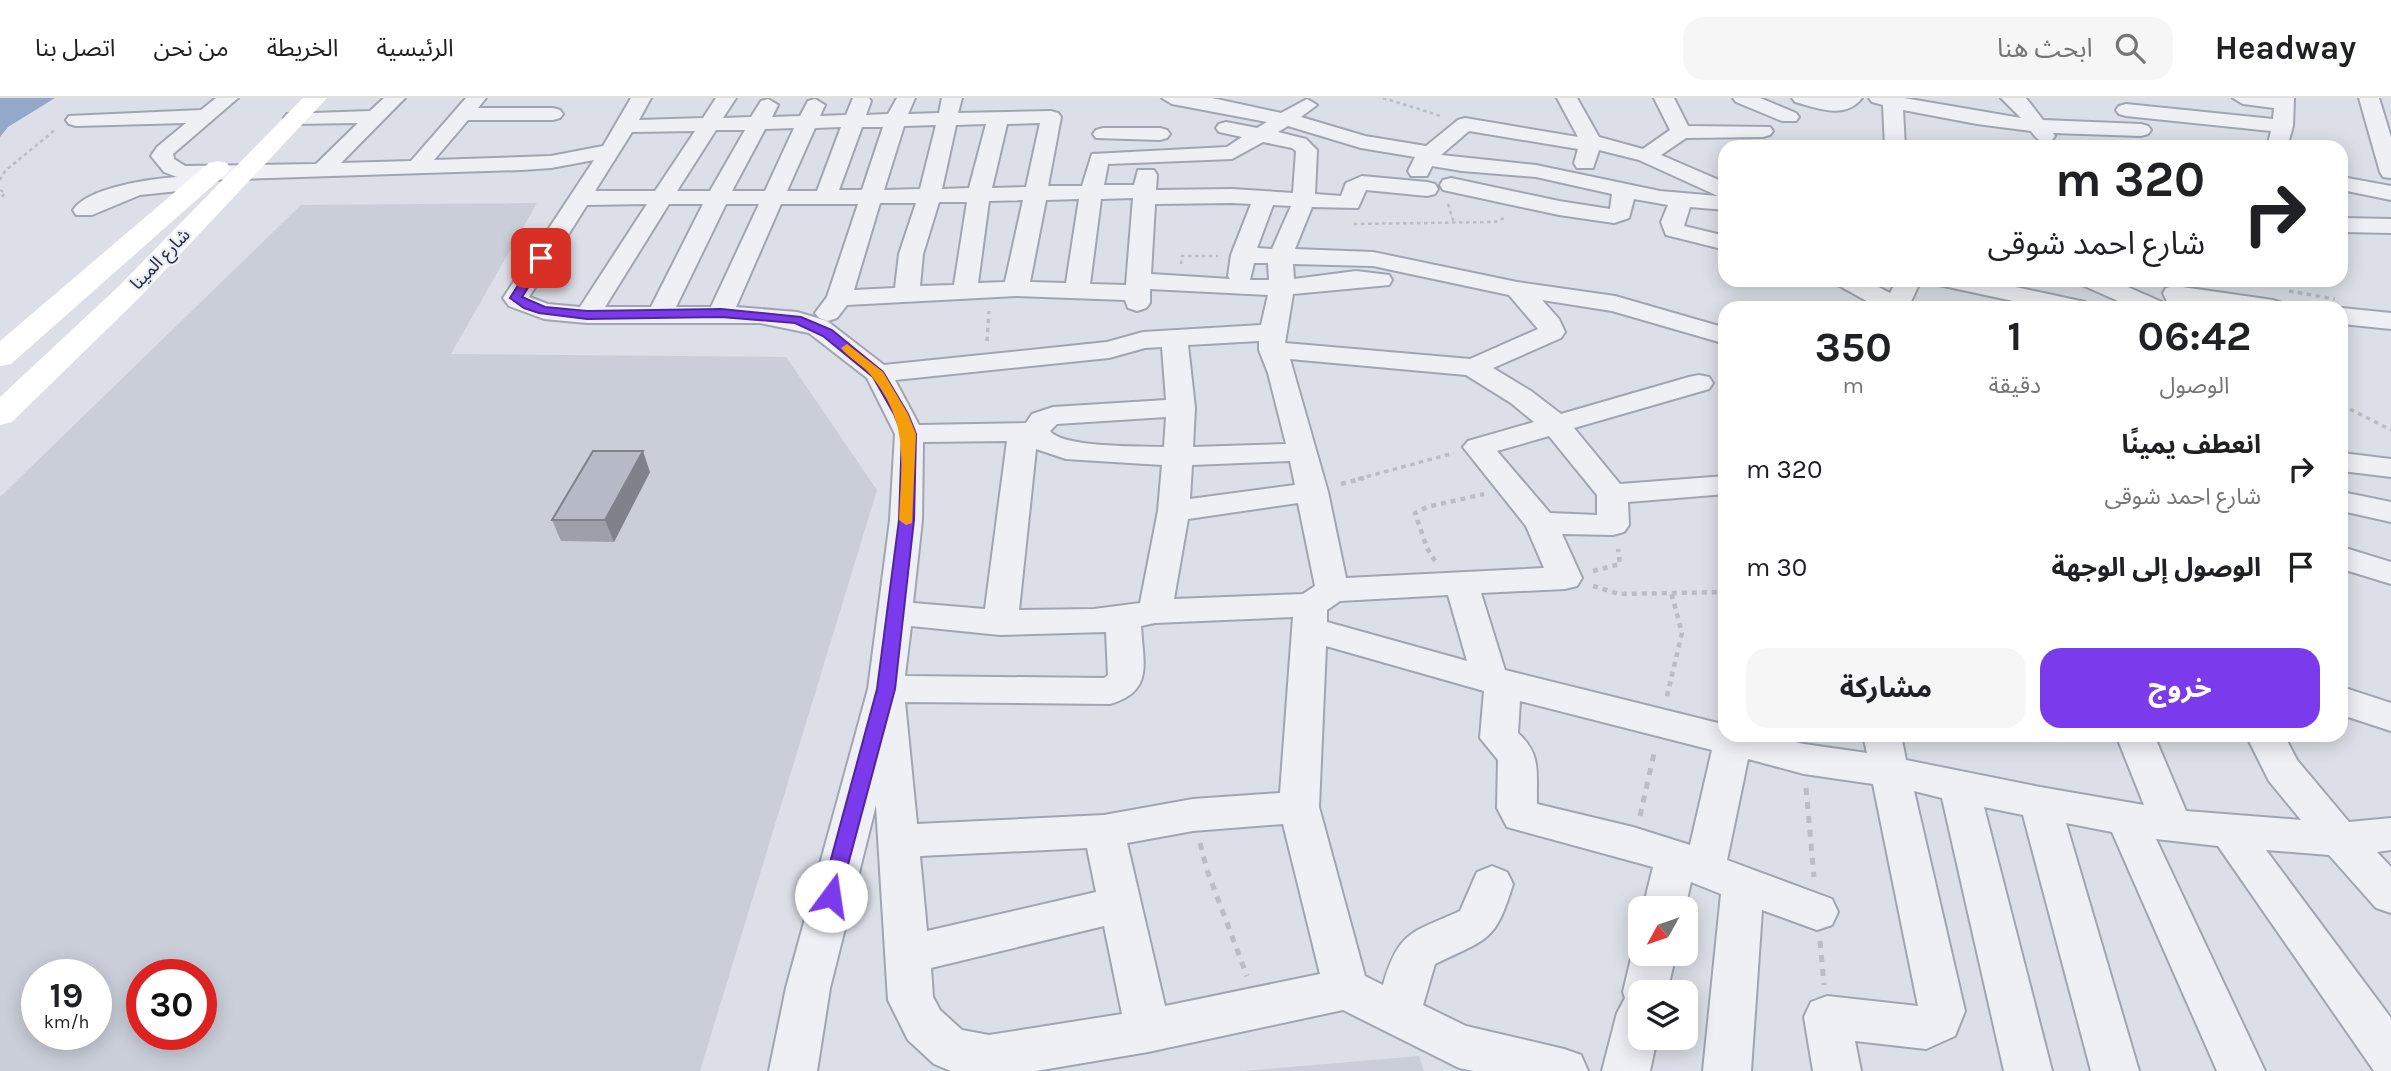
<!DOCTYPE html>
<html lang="ar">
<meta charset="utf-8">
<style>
:root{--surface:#fff;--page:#f6f6f6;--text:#202124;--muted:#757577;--line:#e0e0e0;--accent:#7c3aed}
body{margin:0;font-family:Karla,"Noto Sans Arabic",sans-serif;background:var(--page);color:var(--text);direction:rtl;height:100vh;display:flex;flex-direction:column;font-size:26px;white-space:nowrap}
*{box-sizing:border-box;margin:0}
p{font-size:23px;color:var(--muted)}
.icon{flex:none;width:38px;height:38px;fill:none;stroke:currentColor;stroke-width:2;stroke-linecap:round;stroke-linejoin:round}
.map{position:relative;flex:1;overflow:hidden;direction:ltr}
.side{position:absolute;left:1718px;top:203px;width:630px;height:441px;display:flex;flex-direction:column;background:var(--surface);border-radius:21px;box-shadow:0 4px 18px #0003;direction:rtl}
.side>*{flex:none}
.banner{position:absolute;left:1718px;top:42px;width:630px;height:147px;border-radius:21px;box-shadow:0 4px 18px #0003;direction:rtl;background:#fff;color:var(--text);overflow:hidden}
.needle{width:46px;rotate:230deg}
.fabs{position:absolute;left:1628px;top:798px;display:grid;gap:14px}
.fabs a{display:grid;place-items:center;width:70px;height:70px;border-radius:14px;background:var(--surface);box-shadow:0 4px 18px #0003;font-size:35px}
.speed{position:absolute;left:21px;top:861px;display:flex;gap:14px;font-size:35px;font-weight:700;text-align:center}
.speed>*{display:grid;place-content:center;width:91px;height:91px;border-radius:50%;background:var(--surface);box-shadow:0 4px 18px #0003;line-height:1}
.speed small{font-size:18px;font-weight:400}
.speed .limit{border:10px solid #d22;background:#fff;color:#111}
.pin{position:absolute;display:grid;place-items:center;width:60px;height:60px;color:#fff;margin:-30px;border-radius:14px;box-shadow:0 4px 10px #0006}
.me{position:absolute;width:77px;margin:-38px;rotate:14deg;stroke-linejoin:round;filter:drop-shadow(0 0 5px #0008)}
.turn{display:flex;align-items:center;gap:24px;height:147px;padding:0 28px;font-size:32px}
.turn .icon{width:91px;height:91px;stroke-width:2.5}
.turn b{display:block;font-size:49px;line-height:60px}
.eta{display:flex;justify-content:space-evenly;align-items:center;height:119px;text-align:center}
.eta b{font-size:42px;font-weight:700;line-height:49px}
.primary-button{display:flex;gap:14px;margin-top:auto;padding:14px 28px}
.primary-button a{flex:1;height:80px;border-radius:21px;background:var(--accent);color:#fff;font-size:28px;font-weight:700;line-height:80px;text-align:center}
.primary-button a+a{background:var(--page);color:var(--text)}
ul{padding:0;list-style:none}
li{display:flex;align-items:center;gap:21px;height:98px;padding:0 28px}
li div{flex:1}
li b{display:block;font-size:26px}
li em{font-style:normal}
header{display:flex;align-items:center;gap:42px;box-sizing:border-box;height:98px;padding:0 35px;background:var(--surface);border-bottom:2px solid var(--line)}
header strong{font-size:33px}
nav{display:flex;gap:38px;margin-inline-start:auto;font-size:24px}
.search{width:490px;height:63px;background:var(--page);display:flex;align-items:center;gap:18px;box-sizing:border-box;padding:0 24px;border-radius:21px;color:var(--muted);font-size:26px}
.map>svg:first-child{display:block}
.built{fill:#caced9;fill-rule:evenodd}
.water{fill:#94a8ca}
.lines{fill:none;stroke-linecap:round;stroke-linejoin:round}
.minor-casing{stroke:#a1a5b1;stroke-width:4}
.path-far3{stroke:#babdc5;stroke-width:2.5;stroke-dasharray:3.5 3.5;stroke-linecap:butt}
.path-far2{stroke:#babdc5;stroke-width:3.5;stroke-dasharray:4.5 4.5;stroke-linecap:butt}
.path-far1{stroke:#babdc5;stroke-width:4.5;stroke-dasharray:5 5;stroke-linecap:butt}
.path{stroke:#babdc5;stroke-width:5;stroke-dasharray:7 7;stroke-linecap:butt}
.minor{fill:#eff0f5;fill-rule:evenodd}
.secondary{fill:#fff;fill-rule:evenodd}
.wall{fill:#9da0ab}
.shaded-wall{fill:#7f828b}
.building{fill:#b6bac7;stroke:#7f828b;stroke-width:2}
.route{fill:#7c3aed;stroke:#51269a;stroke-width:2}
.slow{fill:#f59e0b}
.labels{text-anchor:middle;stroke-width:5;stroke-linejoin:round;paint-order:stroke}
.far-street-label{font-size:18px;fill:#252b3e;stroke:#ebeef5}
</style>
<header>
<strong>Headway</strong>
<div class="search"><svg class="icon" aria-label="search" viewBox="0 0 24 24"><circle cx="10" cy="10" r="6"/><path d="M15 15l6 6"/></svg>ابحث هنا</div>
<nav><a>الرئيسية</a><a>الخريطة</a><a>من نحن</a><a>اتصل بنا</a></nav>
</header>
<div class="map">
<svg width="2391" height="973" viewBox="0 0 2391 973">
<rect width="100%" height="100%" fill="#dcdfe7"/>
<path class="built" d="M 537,105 L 451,256 L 786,259 L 877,392 L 700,973 L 0,973 L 0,399 L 301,107 ZM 37,877 L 96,877 L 96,936 L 37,936 ZM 142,877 L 201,877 L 201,936 L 142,936 Z
M 1419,958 L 1424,973 L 1244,973 Z"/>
<path class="water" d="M 0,0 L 55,0 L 8,29 L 0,39 Z"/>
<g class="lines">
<defs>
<path id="minor" d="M 216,0 L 238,0 L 173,56 L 174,61 L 185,68 L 316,66 L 358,25 L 294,26 L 287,24 L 284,20 L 287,16 L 370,13 L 384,0 L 405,0 L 341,65 L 411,63 L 466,0 L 486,0 L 478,10 L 553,10 L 560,12 L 563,16 L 560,20 L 553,22 L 468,22 L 434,62 L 551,58 L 603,48 L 631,0 L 651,0 L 639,22 L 703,20 L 716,0 L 736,0 L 723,20 L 751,19 L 761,3 L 768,1 L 778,7 L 772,19 L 800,18 L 808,3 L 815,1 L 825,7 L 820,18 L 846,17 L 853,0 L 869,0 L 871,3 L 866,17 L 888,16 L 897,0 L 915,0 L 908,16 L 939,15 L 942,0 L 962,0 L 958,15 L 1051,13 L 1058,15 L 1061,19 L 1048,88 L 1082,88 L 1092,56 L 1227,49 L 1242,39 L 1219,34 L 1216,30 L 1219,26 L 1226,24 L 1257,30 L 1267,24 L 1172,6 L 1162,0 L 1212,0 L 1281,15 L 1307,1 L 1317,7 L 1301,19 L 1365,38 L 1426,48 L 1458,22 L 1465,20 L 1578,39 L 1557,0 L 1577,0 L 1599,39 L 1643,51 L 1670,32 L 1654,0 L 1674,0 L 1688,28 L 1770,29 L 1773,33 L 1770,37 L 1763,39 L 1686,40 L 1661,57 L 1726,85 L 1726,112 L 1690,109 L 1684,128 L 1726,138 L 1726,152 L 1666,137 L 1661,124 L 1668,107 L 1634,101 L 1629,120 L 1614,125 L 1559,117 L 1443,92 L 1440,87 L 1443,82 L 1451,80 L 1559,103 L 1610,111 L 1612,96 L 1536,79 L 1462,73 L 1432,68 L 1427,78 L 1411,78 L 1408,73 L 1415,59 L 1361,50 L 1288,28 L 1278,34 L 1306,41 L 1317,52 L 1315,96 L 1341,98 L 1346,85 L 1362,78 L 1427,84 L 1435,86 L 1438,91 L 1435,96 L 1427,98 L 1366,92 L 1358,110 L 1312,109 L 1295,151 L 1373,154 L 1517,184 L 1615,198 L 1726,230 L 1726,246 L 1612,213 L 1542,202 L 1559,221 L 1565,234 L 1561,240 L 1493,270 L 1531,293 L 1561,316 L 1689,279 L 1699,277 L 1709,279 L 1713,285 L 1709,291 L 1574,330 L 1620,386 L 1726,378 L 1726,396 L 1628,404 L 1629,427 L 1624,434 L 1613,437 L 1562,436 L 1582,480 L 1577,488 L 1565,491 L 1481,495 L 1505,572 L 1726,627 L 1726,637 L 1766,637 L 1804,646 L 1867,655 L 1863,637 L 1901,637 L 1906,662 L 2040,689 L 2144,707 L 2116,637 L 2154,637 L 2186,713 L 2301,722 L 2269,683 L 2246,637 L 2284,637 L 2297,662 L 2349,724 L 2391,720 L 2391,752 L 2377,754 L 2391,769 L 2391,815 L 2376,810 L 2329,757 L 2266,752 L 2391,920 L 2391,973 L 2374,973 L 2218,748 L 2156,741 L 2265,973 L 2217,973 L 2112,734 L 2066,725 L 2139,973 L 2091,973 L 2023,717 L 1984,709 L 2052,973 L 2004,973 L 1942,700 L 1914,693 L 1965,913 L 1955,938 L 1926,951 L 1855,943 L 1861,973 L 1813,973 L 1804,919 L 1811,904 L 1827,898 L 1918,908 L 1873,686 L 1804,676 L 1748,661 L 1727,762 L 1832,801 L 1838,814 L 1832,827 L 1817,832 L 1762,812 L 1751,973 L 1703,973 L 1721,796 L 1691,784 L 1685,810 L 1643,810 L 1653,769 L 1507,729 L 1497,710 L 1498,662 L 1480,640 L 1484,593 L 1326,548 L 1319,709 L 1365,878 L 1383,887 C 1399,832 1412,835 1460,813 L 1477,774 L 1492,768 L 1507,774 L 1513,786 C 1495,845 1488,840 1435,866 L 1423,907 L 1466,928 L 1564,951 L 1581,957 L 1588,973 L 1473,973 L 1459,970 L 1343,912 L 1148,954 L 1036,973 L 951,973 L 934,966 L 908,942 L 888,902 L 876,707 L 830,890 L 817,973 L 769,973 L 786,890 L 868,591 L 890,422 L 895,336 L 867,280 L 809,235 L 760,225 L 587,225 L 544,221 L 509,208 L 503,200 L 594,62 L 551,70 L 521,72 L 208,82 L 210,85 L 207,90 L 140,97 L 92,117 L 76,117 L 73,112 C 88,89 151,81 177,79 L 164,74 L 151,58 L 157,49 L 186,25 L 76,28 L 69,26 L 66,22 L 69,18 L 201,12 ZM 986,26 L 969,90 L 942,91 L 956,27 ZM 1007,26 L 1040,25 L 1026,89 L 992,90 ZM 936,27 L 920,91 L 884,92 L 904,28 ZM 841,29 L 817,93 L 787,93 L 815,30 ZM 862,29 L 883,29 L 862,92 L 839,92 ZM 794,30 L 765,93 L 732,93 L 765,31 ZM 716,32 L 745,32 L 710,93 L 677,93 ZM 695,33 L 655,93 L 595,93 L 632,34 ZM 1469,33 L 1578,51 L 1574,65 L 1577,70 L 1593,70 L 1599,52 L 1639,62 L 1718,98 L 1660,93 L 1536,67 L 1441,57 ZM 1263,44 L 1292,50 L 1296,53 L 1293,95 L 1232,91 L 1156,92 L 1157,77 L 1154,72 L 1138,72 L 1134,87 L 1104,87 L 1108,66 L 1232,61 ZM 1133,100 L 1126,187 L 1090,186 L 1101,101 ZM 1079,101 L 1066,185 L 1030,184 L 1046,102 ZM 1023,102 L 1005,184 L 978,185 L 989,103 ZM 939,104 L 967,104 L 954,187 L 920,188 L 923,156 ZM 880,105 L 916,105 L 899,156 L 895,190 L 854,192 ZM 1232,105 L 1251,106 L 1231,157 L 1228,178 L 1230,181 L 1151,176 L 1155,106 ZM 647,106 L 580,209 L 548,206 L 529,199 L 587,107 ZM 669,106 L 703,106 L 651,209 L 605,209 ZM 726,106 L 759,106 L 711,209 L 676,209 ZM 781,106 L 858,106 L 827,199 L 815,215 L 819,220 L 828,223 L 837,220 L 847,207 L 1016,198 L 1125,202 L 1128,210 L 1137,213 L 1146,210 L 1150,205 L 1150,191 L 1268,197 L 1261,227 L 1143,234 L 1107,244 L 884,267 L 827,223 L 797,214 L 736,209 ZM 1273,107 L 1291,108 L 1272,151 L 1257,150 ZM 1254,165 L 1268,165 L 1269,182 L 1250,182 ZM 1293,166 L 1373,168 L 1509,197 L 1538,231 L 1470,261 L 1285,245 L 1293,196 L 1389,187 L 1392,182 L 1389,177 L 1356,173 L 1294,181 ZM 1259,243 L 1259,252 L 1268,275 L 1286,346 L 1193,349 L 1195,310 L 1188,247 ZM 1162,249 L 1166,302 L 1053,309 L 1032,316 L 1026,325 L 919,327 L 895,282 L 1109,260 L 1145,250 ZM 1290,261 L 1466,277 L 1511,305 L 1534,324 L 1468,343 L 1463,349 L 1526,428 L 1544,470 L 1346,480 L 1328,394 ZM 1166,319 L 1164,349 C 1140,348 1063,350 1050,333 L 1057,326 ZM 1549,338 L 1597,397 L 1597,417 L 1550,415 L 1497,353 ZM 1007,343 L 985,511 L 913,505 L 922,422 L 923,344 ZM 1036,351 L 1066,361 L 1162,367 L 1158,413 L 1140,505 L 1094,511 L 1019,512 ZM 1290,363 L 1295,387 L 1190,401 L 1192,367 ZM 1298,405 L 1315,488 L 1303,496 L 1174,501 L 1188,421 ZM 1448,497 L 1467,563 L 1327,524 L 1327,512 L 1340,503 ZM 1293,519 L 1280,695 L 1193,701 L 1104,717 L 917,726 L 905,604 L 1110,606 C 1154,593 1143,566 1141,528 L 1155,525 ZM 911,528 L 1000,537 L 1106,534 L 1108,577 L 1104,580 L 905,578 ZM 1520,603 L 1712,652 L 1690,747 L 1633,729 L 1537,706 C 1536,675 1542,657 1518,635 ZM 1283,726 L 1320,876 L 1165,908 L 1127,745 L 1193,733 ZM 1087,750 L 1096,794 L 927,833 L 920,758 ZM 1104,828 L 1122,916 L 989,937 L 962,932 L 940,912 L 933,899 L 931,870 Z
M 1733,0 L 1760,0 L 1796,15 L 1799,19 L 1796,23 L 1782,23 L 1736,4 Z
M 1792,0 L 1862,0 C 1845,22 1817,10 1795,4 Z
M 1869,0 L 1904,0 L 2021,20 L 2001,0 L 2026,0 L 2043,22 L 2141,26 L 2148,28 L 2151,32 L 2148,36 L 2141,38 L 2053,35 L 2055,38 L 2052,42 C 2041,45 2037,42 2031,33 L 1977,26 L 1903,12 L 1905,49 L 1885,49 L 1883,7 L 1872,4 Z
M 2233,0 L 2294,0 L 2293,28 L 2287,49 L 2267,49 L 2271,33 L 2126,18 L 2119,16 L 2116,12 L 2119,8 L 2126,6 L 2273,21 L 2274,10 L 2243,6 Z
M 2359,0 L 2379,0 L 2391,39 L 2391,80 L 2383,79 L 2380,74 Z
M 1103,30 L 1160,30 L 1167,32 L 1170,36 L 1167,40 L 1160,42 L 1096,40 L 1093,36 L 1096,32 Z
M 2342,79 L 2391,88 L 2391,102 L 2342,92 Z
M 2342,120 L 2391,121 L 2391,135 L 2342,134 Z
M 1835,182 L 1865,182 L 1890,195 L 1897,182 L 1921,182 L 1909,208 L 1911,210 L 1879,210 L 1838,187 Z
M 1936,182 L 1983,182 L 2085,204 L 2089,209 L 2045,210 L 1939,187 Z
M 2079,182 L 2112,182 L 2164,205 L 2168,210 L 2134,210 L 2082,187 Z
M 2175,188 L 2273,202 L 2282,205 L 2286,210 L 2224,210 L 2193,205 L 2196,210 L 2170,210 L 2163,195 L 2166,190 Z
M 2342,210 L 2391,215 L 2391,231 L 2342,226 Z
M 2342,355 L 2391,361 L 2391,379 L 2342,373 Z
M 2342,394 L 2391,404 L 2391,424 L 2342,413 Z
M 2342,449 L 2391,464 L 2391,486 L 2342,471 Z
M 2342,589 L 2391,605 L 2391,633 L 2342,617 Z
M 1639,842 L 1640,856 L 1676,856 L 1667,894 L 1640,894 L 1640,940 L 1657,940 L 1650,973 L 1602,973 L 1617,915 L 1625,900 L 1623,894 L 1632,856 Z"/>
</defs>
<use href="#minor" class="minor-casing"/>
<path class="path-far3" d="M 1383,0 L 1441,18
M 0,82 L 5,73 L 56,31
M 0,92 L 5,95 L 0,101
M 1448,106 L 1454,125
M 1354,126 L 1495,124 L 1504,120
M 1181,166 L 1182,158 L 1218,158"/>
<path class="path-far2" d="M 2289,193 L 2335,201
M 987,243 L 989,213
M 2342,307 L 2391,332
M 1358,381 L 1454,355"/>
<path class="path-far1" d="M 1341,386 L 1364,380
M 1435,463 L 1427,450 L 1415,415 L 1427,409 L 1484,396
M 1593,473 L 1620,466 L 1618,451
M 1593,488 L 1619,496 L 1726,494
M 1667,598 L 1682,535 L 1671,494"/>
<path class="path" d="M 1806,690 L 1814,779
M 1640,718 L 1655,651
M 1200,745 L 1207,772 L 1247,878
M 1820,843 L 1824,887"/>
<use href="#minor" class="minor"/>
<path class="secondary" d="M 303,0 L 327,0 L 139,200 L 12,324 L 0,327 L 0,299 L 119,188 Z
M 218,63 L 227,65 L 230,70 L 227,75 L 11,266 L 0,268 L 0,243 L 209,65 Z"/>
</g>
<path class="wall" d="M 650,374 L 614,444 L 561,443 L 552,422 Z"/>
<path class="shaded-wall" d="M 643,353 L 650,374 L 614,444 L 605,422 Z"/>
<path class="building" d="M 593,353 L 643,353 L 605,422 L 552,422 Z"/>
<path class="route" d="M 541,156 L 547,160 L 522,199 L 545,209 L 587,213 L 721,211 L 801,219 L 832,232 L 883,274 L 908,316 L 916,336 L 914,422 L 895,591 L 838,804 L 831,807 L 824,804 L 821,798 L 877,591 L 899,422 L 902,336 L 894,316 L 873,279 L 823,238 L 795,225 L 721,219 L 587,221 L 539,215 L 524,210 L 510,200 L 537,157 Z"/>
<path class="slow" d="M 847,246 L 883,274 L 908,316 L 916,336 L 912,425 L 906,427 L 899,422 C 901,367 910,327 873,280 C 865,268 850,261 841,250 Z"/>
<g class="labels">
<g class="far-street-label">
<text transform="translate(160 161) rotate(-46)" y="6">شارع المينا</text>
</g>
</g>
</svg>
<div class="fabs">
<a><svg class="needle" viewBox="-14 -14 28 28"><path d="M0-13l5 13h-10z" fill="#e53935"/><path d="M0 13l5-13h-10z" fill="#757577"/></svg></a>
<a><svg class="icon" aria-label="layers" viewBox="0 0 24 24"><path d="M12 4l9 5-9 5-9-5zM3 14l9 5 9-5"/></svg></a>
</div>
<div class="speed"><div>19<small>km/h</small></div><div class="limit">30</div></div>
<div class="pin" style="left:541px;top:160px;background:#d93025"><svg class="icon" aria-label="arrive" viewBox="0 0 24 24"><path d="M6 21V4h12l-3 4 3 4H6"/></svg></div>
<svg class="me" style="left:831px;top:798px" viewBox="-20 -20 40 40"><circle r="19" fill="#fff"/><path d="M0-13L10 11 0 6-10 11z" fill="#7c3aed"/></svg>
<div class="banner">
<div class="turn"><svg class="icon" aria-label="right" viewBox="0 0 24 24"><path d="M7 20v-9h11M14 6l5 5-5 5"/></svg><div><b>320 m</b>شارع احمد شوقى</div></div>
</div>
<section class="side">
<div class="eta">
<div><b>06:42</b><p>الوصول</p></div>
<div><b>1</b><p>دقيقة</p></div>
<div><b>350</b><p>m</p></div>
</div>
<ul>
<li><svg class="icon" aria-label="right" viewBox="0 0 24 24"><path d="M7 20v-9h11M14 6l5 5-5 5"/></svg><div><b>انعطف يمينًا</b><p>شارع احمد شوقى</p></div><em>320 m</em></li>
<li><svg class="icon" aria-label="arrive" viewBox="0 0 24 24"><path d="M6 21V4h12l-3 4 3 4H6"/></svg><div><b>الوصول إلى الوجهة</b></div><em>30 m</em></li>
</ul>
<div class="primary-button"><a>خروج</a><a>مشاركة</a></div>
</section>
</div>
